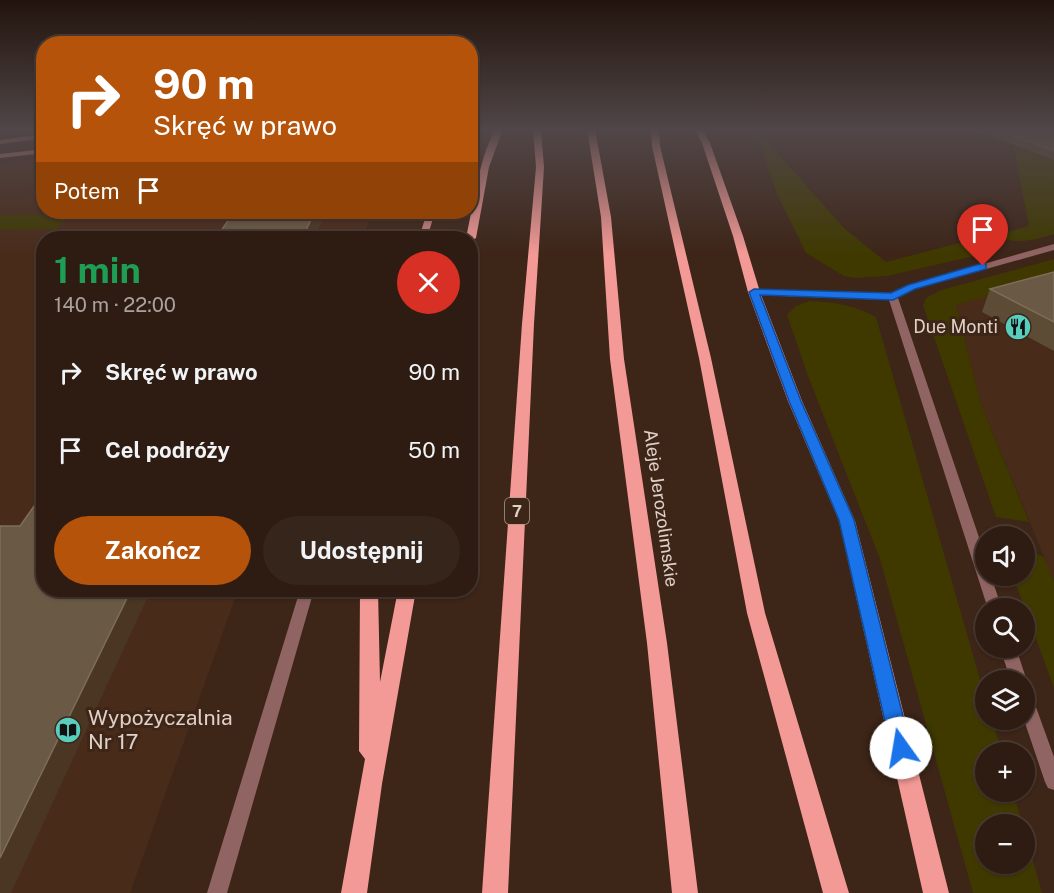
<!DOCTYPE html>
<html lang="pl">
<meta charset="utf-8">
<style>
:root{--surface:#2e1c12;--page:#36251b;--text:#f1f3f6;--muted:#a7a19f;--line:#493a32;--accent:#b45309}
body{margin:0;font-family:"Public Sans",sans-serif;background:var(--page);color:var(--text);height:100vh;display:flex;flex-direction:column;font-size:22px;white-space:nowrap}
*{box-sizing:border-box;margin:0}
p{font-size:20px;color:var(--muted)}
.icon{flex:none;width:33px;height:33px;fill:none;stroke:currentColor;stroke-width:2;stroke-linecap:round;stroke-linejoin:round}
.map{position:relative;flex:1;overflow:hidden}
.drawer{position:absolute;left:36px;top:231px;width:442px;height:366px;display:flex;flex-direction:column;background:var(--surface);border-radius:24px;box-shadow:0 2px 4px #0004,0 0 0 2px var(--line)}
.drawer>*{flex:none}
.guide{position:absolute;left:36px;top:36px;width:442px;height:183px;border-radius:24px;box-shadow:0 2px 4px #0004,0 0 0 2px var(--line);background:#b45309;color:#fff;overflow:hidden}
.controls{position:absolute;left:975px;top:526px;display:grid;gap:12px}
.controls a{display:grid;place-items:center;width:60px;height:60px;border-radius:50%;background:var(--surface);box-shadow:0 2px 4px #0004,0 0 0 2px var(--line);font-size:30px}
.pin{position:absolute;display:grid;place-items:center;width:51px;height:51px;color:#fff;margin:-62px -26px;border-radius:50% 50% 50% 0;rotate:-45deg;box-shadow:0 0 6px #0007}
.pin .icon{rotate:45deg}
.me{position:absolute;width:66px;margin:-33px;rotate:347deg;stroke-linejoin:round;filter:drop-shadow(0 0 4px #0008)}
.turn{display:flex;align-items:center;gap:21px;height:126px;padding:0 18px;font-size:27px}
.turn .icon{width:78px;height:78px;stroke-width:2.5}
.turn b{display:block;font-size:42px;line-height:51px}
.then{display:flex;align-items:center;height:57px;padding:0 18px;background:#0003;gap:12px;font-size:22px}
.round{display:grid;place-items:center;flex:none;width:63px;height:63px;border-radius:32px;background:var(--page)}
.headline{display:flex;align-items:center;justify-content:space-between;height:102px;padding:0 18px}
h1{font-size:36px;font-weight:700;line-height:45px;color:#1e9e55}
.action{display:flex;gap:12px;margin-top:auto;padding:12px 18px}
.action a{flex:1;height:69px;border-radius:36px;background:var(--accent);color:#fff;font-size:24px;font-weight:700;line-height:69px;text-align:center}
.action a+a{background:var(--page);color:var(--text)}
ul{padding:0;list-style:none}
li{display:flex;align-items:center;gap:18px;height:78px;padding:0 18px}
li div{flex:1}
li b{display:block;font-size:22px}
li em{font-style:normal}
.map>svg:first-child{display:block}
.built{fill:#492b1a}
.green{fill:#3f3900}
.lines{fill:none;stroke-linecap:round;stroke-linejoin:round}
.minor{fill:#906462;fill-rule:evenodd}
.secondary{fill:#c98380;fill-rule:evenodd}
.primary{fill:#f49a96;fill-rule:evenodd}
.wall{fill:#5c4c35}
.shaded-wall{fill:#4a3623}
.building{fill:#6a5a45;stroke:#7d6d59;stroke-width:1.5}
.route{fill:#1a73e8;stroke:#114b97;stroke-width:1.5}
.labels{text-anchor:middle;stroke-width:6;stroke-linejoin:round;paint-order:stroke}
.shield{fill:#3d2518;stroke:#af9d92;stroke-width:1.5}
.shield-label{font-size:16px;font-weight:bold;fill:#e0d0c7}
.poi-label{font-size:18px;fill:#e0d0c7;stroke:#3d2518;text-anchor:end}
.street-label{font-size:18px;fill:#e0d0c7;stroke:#3d2518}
.near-poi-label{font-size:21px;fill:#e0d0c7;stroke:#3d2518;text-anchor:start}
</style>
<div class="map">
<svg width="1054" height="893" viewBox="0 0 1054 893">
<rect width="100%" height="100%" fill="#3d2518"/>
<path class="built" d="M 43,158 L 44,212 L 372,212 L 363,238 L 44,238 L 44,590 L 238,590 L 130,893 L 0,893 L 0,163 Z
M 1054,277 L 1054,581 L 981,404 L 956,304 Z"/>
<path class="green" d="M 750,129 L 756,129 L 845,229 L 886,262 L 971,240 L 983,251 L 979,255 L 887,276 L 856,278 L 844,276 L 806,253 L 777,194 L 760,144 Z
M 1013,145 L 1054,160 L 1054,234 C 1034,240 1015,246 996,235 L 1029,226 Z
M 73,214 L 57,229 L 0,230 L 0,215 Z
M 1054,259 L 1054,277 L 956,305 L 981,404 L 1029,522 L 996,517 L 923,305 L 926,298 L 941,290 Z
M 809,301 C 834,302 854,305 876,317 L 985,697 L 986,720 L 992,720 L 1002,753 L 986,753 L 986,792 L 1013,792 L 1023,825 L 986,825 L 986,864 L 1024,864 L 1025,832 L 1042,893 L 973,893 L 880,559 L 808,376 L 787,315 L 796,306 Z
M 1025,550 L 1044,557 L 1054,581 L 1054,688 L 1013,576 L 1024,576 Z"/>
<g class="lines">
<path class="minor" d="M 1054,244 L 1054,250 L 915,289 L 898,298 L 986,558 L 986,576 L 991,576 L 1002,609 L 988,609 L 889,300 L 754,295 L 749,292 L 754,289 L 891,294 L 909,285 Z
M 300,590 L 314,590 L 227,893 L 207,893 Z
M 1000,648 L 1016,648 L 1027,681 L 1025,686 L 1024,681 L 1011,681 Z
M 1024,689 L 1030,691 L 1032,696 L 1054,757 L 1054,790 L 1048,788 L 1045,782 L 1024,720 Z"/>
<path class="secondary" d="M 44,134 L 44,138 L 0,144 L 0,140 Z
M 44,149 L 44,153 L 0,158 L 0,154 Z
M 427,212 L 435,212 L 427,238 L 419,238 Z"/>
<path class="primary" d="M 495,129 L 503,129 L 489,167 L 476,238 L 471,241 L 471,238 L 466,238 C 474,202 478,163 495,129 Z
M 533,129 L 541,129 L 544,167 L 534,324 L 508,893 L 482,893 L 522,324 L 536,167 Z
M 587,129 L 595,129 L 611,217 L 624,359 L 667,643 L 698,893 L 672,893 L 647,643 L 610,359 L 601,217 Z
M 651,129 L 659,129 L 660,146 L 711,358 L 765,613 L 849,893 L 823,893 L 747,613 L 699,358 L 652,146 Z
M 694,129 L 702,129 L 710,143 L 743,236 L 760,292 L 802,401 L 855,521 L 949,893 L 923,893 L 839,521 L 788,401 L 748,292 L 733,236 L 702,143 Z
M 360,590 L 378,590 L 380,682 L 398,590 L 416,590 L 382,784 L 367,893 L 341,893 L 365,759 L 359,751 Z"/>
</g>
<path class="wall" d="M 971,129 L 1054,129 L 1054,160 Z
M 59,212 L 139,212 L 136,214 L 60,214 Z
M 1054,272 L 1054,351 L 982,312 L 990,289 Z"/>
<path class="shaded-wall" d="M 315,212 L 326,212 L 314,238 L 302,238 Z
M 131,590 L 151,590 L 11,893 L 0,893 L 0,858 Z"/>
<path class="building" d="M 993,129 L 1054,129 L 1054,151 Z
M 234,212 L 315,212 L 302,238 L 216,238 Z
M 1054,272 L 1054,322 L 990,289 Z
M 44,492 L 44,590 L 131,590 L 0,858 L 0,526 L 20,526 Z"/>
<linearGradient id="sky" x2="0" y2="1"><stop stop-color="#22140d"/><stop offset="0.51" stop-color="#514648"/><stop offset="1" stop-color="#514648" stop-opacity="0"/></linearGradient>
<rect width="1054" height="255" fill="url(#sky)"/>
<path class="route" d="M 983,263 L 986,264 L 986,269 L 915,289 L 893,300 L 760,295 L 801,401 L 854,520 L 911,748 L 908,754 L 901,757 L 894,754 L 891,748 L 839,520 L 789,401 L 749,292 L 754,289 L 891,293 L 908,285 Z"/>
<defs>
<symbol id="restaurant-disc" viewBox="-11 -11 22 22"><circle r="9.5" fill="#58cebf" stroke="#3d2518"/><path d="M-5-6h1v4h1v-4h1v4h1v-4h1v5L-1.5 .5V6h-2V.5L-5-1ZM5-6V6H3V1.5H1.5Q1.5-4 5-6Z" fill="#111"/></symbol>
<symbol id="library-disc" viewBox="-11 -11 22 22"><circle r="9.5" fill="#58cebf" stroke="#3d2518"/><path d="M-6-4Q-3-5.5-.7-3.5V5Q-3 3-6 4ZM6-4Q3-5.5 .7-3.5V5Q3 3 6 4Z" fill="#111"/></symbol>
</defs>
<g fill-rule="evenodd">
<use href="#restaurant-disc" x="1003" y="312" width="30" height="30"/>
<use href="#library-disc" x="53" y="715" width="30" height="30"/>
</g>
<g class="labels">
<rect class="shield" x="505" y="498" width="24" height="26" rx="4.5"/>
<g class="shield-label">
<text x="517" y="517">7</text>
</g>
<g class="poi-label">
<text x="998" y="333">Due Monti</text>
</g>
<g class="street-label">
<text transform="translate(661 508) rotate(82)" y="6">Aleje Jerozolimskie</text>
</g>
<g class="near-poi-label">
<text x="88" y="725">Wypożyczalnia<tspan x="88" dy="24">Nr 17</tspan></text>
</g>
</g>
</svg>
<div class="controls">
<a><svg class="icon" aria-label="sound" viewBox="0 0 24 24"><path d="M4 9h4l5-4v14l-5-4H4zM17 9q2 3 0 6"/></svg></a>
<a><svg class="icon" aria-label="search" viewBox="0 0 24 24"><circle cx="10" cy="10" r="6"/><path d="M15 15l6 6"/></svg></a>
<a><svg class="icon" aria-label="layers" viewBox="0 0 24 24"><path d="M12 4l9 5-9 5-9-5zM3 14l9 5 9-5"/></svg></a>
<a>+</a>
<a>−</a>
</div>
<div class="pin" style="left:983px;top:266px;background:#d93025"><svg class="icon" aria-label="arrive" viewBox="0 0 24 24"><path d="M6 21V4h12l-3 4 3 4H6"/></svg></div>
<svg class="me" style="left:901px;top:748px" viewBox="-20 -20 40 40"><circle r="19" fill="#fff"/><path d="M0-13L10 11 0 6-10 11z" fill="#1a73e8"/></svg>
<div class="guide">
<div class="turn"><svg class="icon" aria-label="right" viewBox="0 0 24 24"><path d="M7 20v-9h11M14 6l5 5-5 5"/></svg><div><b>90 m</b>Skręć w prawo</div></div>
<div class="then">Potem<svg class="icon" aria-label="arrive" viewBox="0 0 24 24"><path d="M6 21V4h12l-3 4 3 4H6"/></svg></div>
</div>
<section class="drawer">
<div class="headline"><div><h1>1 min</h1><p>140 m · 22:00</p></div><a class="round" style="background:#d93025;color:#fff"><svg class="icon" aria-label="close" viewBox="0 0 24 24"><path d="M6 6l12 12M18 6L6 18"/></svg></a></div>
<ul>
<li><svg class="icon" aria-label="right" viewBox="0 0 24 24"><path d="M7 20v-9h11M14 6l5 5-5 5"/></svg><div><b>Skręć w prawo</b></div><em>90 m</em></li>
<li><svg class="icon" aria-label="arrive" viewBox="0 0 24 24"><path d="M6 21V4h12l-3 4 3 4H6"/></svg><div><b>Cel podróży</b></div><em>50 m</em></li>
</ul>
<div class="action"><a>Zakończ</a><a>Udostępnij</a></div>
</section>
</div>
